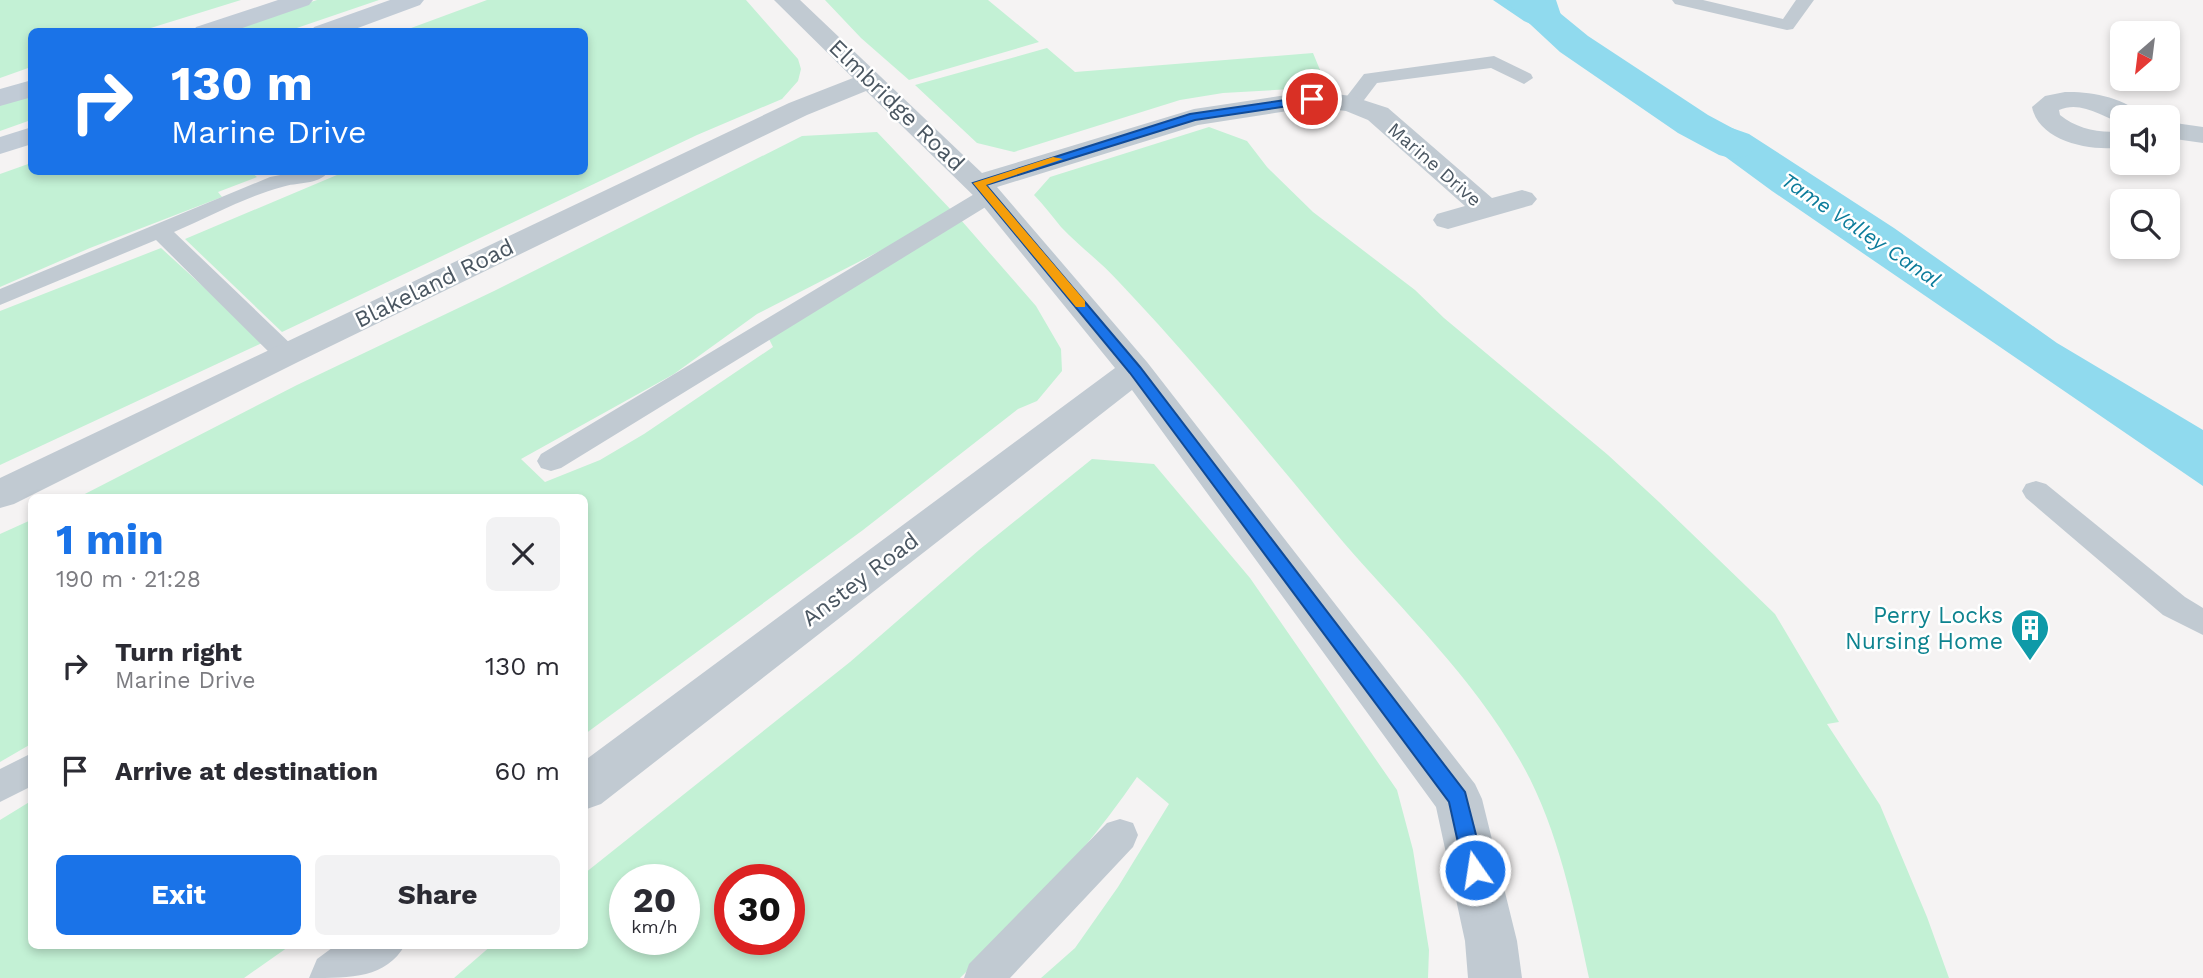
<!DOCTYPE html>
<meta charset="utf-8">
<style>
:root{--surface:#fff;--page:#f2f2f3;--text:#2b2b33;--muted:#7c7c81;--accent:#1a73e8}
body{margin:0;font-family:"Work Sans",sans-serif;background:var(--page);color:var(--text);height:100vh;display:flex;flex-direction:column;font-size:26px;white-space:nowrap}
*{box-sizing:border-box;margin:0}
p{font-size:23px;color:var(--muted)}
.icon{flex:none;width:38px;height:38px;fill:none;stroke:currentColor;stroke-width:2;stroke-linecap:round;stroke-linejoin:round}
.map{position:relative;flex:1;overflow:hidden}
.sheet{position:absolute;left:28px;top:494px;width:560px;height:455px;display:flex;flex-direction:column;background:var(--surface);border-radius:10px;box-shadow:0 4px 10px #0003}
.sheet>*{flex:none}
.banner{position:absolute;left:28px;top:28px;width:560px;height:147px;border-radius:10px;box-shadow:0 4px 10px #0003;background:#1a73e8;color:#fff;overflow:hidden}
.needle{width:46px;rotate:208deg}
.controls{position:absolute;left:2110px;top:21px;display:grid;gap:14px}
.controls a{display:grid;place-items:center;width:70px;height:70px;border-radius:10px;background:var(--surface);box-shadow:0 4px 10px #0003;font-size:35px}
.speed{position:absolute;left:609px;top:864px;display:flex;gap:14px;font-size:35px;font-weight:700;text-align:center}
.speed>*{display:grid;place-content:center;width:91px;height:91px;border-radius:50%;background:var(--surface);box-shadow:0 4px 10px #0003;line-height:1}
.speed small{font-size:18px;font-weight:400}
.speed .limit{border:10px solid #d22;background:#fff;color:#111}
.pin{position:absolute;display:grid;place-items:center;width:60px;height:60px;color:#fff;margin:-30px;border:4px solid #fff;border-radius:50%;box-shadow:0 2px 7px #0007}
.me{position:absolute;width:77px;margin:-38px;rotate:347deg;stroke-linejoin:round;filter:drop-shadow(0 0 5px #0008)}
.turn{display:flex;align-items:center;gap:24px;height:147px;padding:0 28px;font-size:32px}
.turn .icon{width:91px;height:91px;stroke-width:2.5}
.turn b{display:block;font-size:49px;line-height:60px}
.round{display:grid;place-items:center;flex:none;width:74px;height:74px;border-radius:10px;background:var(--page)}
.head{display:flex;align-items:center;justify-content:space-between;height:119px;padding:0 28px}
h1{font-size:42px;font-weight:700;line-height:52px;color:var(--accent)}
.action{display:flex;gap:14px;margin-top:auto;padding:14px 28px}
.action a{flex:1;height:80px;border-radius:10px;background:var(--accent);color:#fff;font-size:28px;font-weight:700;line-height:80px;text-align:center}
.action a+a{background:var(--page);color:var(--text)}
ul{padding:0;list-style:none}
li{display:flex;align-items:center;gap:21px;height:105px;padding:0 28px}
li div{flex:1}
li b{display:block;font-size:26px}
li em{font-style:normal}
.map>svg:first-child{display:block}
.green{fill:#c3f1d5;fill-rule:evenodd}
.water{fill:#90daee}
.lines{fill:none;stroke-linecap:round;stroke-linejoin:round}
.canal{fill:#90daee;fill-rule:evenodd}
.lane{fill:#c1cad2;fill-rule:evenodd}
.street{fill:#c1cad2;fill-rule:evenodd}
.secondary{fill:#c1cbd6;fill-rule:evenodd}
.route{fill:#1a73e8;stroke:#114b97;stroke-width:2}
.slow{fill:#f59e0b}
.labels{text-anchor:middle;stroke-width:5;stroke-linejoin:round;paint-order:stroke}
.far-street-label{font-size:19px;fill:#4a5661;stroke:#fff}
.far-water-label{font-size:21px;font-style:italic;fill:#0c7c9b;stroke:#fff}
.street-label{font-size:23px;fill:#4a5661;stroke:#fff}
.culture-label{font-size:23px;fill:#0d838f;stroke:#fff;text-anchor:end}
</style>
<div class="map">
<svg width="2203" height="978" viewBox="0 0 2203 978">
<rect width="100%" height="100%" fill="#f5f3f3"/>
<path class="green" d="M 0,0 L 241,0 L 141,31 L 32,32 L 31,67 L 0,78 Z
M 317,0 L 379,0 L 288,31 L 222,32 Z
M 487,0 L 746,0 L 798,59 L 801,69 L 798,81 L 782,99 L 697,135 L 282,332 L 185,239 L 344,172 L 584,172 L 584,32 L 403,31 Z
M 825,0 L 988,0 L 1039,42 L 909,80 L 861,38 Z
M 1047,48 L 1075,72 L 1313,53 L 1327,87 L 1223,93 L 1180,100 L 1014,152 L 977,143 L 915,85 Z
M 31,95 L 31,120 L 0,131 L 0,105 Z
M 1209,127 L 1247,141 L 1267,167 L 1313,212 L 1415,290 L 1444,318 L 1608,455 L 1659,502 L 1775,614 L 1839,722 L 1827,724 L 1880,805 L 1927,917 L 1949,978 L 1589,978 C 1573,903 1557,823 1518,757 C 1472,677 1404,612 1344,543 C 1270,455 1198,365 1119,282 C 1101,262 1079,246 1061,227 C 1052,216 1044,205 1034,195 L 1050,177 Z
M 877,132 L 954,213 L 757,314 L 674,374 L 521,459 L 545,482 L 600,460 L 644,434 L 773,347 L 769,339 L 961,220 L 1036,306 L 1061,349 L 1062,371 L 1037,401 L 1018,409 L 863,530 L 585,734 L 584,497 L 79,497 L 297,385 L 494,291 L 802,136 Z
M 31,163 L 32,172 L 251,172 L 257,177 L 218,192 L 222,197 L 90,248 L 0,287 L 0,174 Z
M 161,248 L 264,342 L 0,465 L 0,311 Z
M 1092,459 L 1154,464 L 1250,578 L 1397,790 L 1413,850 L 1429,950 L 1428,978 L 1041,978 L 1075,948 L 1118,887 L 1169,804 L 1137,777 C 1087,851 1024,916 960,978 L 454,978 L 492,945 L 584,945 L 585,873 L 850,662 L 979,550 ZM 625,880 L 684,880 L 684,940 L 625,940 ZM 730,880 L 789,880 L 789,940 L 730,940 Z
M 31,520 L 31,744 L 0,762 L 0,534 Z
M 31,801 L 32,945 L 291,945 L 244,978 L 0,978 L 0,820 Z"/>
<path class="water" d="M 1493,0 L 1556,0 L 1565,27 L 1574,44 L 1524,21 Z
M 1663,104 L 1749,134 L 1894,228 L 2057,343 L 2203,430 L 2203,486 L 1772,191 L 1678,122 Z"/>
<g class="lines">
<path class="canal" d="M 1504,0 L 1544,0 L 1588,36 L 1708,115 L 1749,137 L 1756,146 L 1749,155 L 1734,159 L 1719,155 L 1678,133 L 1560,52 Z"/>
<path class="lane" d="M 1672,0 L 1703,0 L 1783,19 L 1796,0 L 1814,0 L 1793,29 L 1787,30 L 1675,4 Z
M 1494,56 L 1531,74 L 1533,78 L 1524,84 L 1491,68 L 1377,83 L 1358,108 L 1351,110 L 1341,104 L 1364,74 Z
M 296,172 L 328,172 C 319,185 296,182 282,187 C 245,197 209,217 174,232 L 295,348 L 298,354 L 295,360 L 286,362 L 277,360 L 156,240 L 0,305 L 0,289 L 270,177 Z
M 989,189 L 997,190 L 1000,195 L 997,200 L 561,468 L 551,471 L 541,468 L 537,461 L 541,454 L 981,190 Z
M 2036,481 L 2046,484 L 2185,597 L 2203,608 L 2203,635 L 2163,615 L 2026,498 L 2022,491 L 2026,484 Z
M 32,753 L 32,786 L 0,802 L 0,769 Z
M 1120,819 L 1133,823 L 1138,835 L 1133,847 L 1010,978 L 964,978 L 969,964 L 1107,823 Z"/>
<path class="street" d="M 774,0 L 800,0 L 982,173 L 1194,109 L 1313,91 L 1351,96 L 1388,108 L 1492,198 L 1522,190 L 1532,193 L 1537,199 L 1532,205 L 1448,229 L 1437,226 L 1433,220 L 1437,214 L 1465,206 L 1368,120 L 1346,111 L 1313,107 L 1198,125 L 997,187 L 1147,362 L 1475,784 L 1482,799 L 1517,941 L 1522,978 L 1468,978 L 1465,941 L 1436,807 L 1132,390 L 601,804 L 584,810 L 584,761 L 1115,368 L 979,201 L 866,91 L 807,115 L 298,362 L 14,504 L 0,508 L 0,478 L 789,103 L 853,78 Z
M 2065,92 C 2087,91 2128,97 2142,117 L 2123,117 L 2123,124 C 2103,117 2081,100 2059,110 L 2060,115 C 2077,129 2101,134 2123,131 L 2123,147 C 2092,152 2039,142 2032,107 L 2045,96 Z
M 2168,122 L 2203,127 L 2203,143 L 2168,138 Z
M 336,945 L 405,945 C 386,978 352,978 309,978 L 317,959 Z"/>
<path class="secondary" d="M 278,0 L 313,0 L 309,5 L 231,32 L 193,32 L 196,27 Z
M 390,0 L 424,0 L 420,5 L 347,32 L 311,32 L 314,27 Z
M 32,80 L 32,97 L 0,106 L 0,89 Z
M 32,127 L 32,144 L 0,154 L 0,137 Z"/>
</g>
<path class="route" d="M 1312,96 L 1316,97 L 1316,102 L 1195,120 L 986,185 L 1140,367 L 1465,792 L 1485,870 L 1482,877 L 1475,880 L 1467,877 L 1464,870 L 1449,802 L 1130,373 L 973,183 L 1190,114 Z"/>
<path class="slow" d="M 1053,157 L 1063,159 L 986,185 L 1085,301 L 1085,307 L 1076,307 L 973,183 Z"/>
<defs>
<symbol id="building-pin" viewBox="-11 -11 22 30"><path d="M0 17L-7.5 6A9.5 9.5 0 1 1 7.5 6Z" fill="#0f9aa8" stroke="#fff"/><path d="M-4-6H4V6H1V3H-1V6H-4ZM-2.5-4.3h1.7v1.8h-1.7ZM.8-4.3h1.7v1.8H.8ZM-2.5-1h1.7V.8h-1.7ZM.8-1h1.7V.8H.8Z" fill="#fff"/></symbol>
</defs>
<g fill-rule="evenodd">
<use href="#building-pin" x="2008" y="606" width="44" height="60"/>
</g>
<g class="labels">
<g class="far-street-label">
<text transform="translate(1435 164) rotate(41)" y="7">Marine Drive</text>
</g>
<g class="far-water-label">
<text transform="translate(1861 230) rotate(34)" y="7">Tame Valley Canal</text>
</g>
<g class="street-label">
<text transform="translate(897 105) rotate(44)" y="8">Elmbridge Road</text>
<text transform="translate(434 283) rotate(-26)" y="8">Blakeland Road</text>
<text transform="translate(860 579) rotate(-37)" y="8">Anstey Road</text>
</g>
<g class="culture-label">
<text x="2003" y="623">Perry Locks<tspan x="2003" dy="26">Nursing Home</tspan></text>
</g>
</g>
</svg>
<div class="controls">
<a><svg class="needle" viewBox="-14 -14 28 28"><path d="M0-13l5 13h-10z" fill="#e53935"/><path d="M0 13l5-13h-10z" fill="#7c7c81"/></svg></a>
<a><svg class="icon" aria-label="sound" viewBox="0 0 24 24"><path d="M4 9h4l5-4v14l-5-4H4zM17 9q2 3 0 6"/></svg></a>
<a><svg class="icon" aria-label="search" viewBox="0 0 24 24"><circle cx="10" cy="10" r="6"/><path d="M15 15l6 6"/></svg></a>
</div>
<div class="speed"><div>20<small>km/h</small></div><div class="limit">30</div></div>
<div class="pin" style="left:1312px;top:99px;background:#d93025"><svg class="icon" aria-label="arrive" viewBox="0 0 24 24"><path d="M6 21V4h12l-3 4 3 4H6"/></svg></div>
<svg class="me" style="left:1475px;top:870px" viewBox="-20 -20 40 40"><circle r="17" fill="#1a73e8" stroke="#fff" stroke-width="3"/><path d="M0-11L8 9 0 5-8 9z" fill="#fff"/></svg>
<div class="banner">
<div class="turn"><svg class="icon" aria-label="right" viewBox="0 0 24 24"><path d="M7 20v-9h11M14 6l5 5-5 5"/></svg><div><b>130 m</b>Marine Drive</div></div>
</div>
<section class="sheet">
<div class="head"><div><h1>1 min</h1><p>190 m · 21:28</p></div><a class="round"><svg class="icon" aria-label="close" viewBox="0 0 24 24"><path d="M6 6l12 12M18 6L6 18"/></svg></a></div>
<ul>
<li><svg class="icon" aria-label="right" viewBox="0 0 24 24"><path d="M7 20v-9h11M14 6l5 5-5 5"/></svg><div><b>Turn right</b><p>Marine Drive</p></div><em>130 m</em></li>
<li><svg class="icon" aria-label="arrive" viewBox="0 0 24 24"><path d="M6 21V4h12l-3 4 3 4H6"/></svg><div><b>Arrive at destination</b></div><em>60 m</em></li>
</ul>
<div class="action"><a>Exit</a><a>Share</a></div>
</section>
</div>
